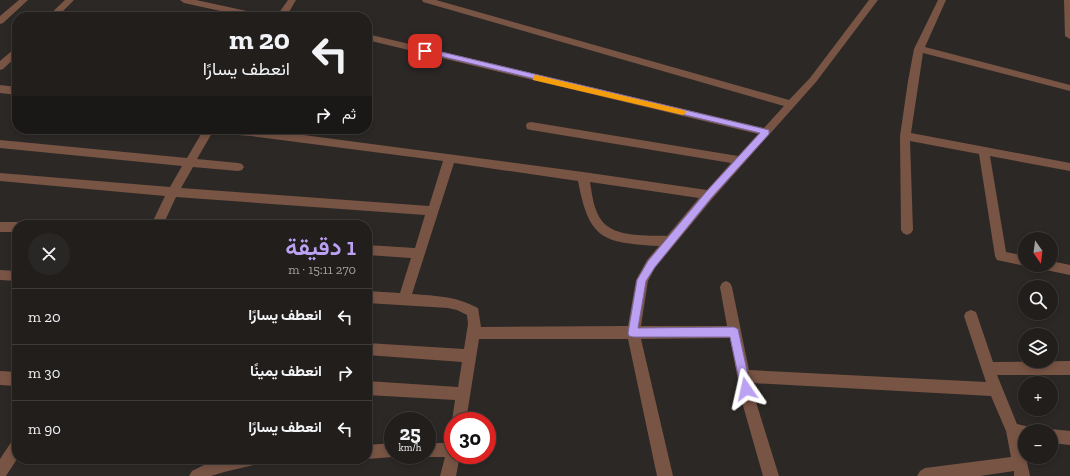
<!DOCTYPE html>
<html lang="ar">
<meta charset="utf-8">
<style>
:root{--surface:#211e1c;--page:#292725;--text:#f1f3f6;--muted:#a2a2a3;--line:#3e3c3b;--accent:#bca0f2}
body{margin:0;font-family:"Zilla Slab",Vazirmatn,serif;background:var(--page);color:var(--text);direction:rtl;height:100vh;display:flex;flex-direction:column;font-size:15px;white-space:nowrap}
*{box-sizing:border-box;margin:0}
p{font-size:13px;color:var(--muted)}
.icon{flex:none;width:22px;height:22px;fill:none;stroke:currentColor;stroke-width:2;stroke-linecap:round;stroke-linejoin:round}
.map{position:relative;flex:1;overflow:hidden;direction:ltr}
.details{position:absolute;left:12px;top:220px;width:360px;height:244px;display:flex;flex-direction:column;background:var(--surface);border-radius:16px;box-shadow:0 2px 6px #0003,0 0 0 1px var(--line);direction:rtl}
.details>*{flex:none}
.guide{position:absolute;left:12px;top:12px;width:360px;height:122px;border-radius:16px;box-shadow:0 2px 6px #0003,0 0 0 1px var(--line);direction:rtl;background:#211e1c;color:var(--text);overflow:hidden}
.needle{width:26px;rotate:166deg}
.tools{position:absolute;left:1018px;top:232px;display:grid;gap:8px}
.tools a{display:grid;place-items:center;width:40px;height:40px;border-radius:50%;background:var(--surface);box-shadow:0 2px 6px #0003,0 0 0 1px var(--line);font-size:20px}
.speed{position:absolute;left:384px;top:412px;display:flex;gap:8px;font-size:20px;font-weight:700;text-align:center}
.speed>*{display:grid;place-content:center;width:52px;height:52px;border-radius:50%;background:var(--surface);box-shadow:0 2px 6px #0003,0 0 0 1px var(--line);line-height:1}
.speed small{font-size:10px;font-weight:400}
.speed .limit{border:6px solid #d22;background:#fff;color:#111}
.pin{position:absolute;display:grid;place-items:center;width:34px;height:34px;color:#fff;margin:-17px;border-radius:8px;box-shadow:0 2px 6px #0006}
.me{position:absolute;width:44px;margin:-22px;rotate:349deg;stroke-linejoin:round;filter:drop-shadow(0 0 3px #0008)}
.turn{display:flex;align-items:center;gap:14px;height:84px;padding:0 16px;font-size:18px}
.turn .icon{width:52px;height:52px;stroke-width:2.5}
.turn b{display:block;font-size:28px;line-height:34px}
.then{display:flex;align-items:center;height:38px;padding:0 16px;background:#0003;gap:8px;font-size:15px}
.round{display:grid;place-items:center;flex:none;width:42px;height:42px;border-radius:21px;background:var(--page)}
.summary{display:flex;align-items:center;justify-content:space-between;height:68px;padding:0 16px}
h1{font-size:24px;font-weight:600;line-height:30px;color:var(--accent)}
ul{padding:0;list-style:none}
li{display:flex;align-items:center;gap:12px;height:56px;padding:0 16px;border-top:1px solid var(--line)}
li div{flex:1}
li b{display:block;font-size:15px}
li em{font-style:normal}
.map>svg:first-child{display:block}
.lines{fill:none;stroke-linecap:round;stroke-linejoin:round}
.minor{fill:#785444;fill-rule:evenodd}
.route{fill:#bca0f2;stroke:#7a689d}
.slow{fill:#f59e0b}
</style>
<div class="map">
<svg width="1070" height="476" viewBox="0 0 1070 476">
<rect width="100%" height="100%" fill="#2c2826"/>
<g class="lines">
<path class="minor" d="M 19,0 L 28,0 L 3,23 L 0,24 L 0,16 Z
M 65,0 L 74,0 L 57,17 L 47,17 Z
M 180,0 L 196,0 L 261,14 L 266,17 L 248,17 L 184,3 Z
M 288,0 L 296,0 L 286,17 L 276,17 Z
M 422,0 L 436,0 L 789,100 L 810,78 L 869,0 L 878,0 L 816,82 L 713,198 L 655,268 L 648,281 L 641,326 L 727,326 L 720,287 L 722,283 L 726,281 L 730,283 L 732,287 L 749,370 L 986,382 L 964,316 L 966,312 L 971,310 L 976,312 L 993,362 L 1070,361 L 1070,375 L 997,375 L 1017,424 L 1030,427 L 1032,431 L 1025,431 L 1025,439 L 1022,439 L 1030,476 L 1014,476 L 1014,471 L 980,476 L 917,476 L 920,471 L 925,468 L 1011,457 L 1006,431 L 991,396 L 752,383 L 756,402 L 779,476 L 763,476 L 742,402 L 730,338 L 641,339 L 673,476 L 657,476 L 628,339 L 479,339 L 466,421 L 453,421 L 453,424 L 452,421 L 455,400 L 367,395 L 367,381 L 458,387 L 462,362 L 367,355 L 367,343 L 464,349 L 468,324 L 467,315 L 457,310 L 448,308 L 367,303 L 367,291 L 400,293 L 411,258 L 367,255 L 367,245 L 415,248 L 425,215 L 176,197 L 163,225 L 151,225 L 165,196 L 0,181 L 0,173 L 170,187 L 182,166 L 0,148 L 0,140 L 187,158 L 204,129 L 258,129 L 583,172 L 707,190 L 731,163 L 531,130 L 527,129 L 526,126 L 527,123 L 531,122 L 738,156 L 758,134 L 367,40 L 367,34 L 764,128 L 784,106 L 423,2 ZM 212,133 L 251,136 L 443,161 L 429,206 L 181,188 L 193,167 L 238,171 L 242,170 L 244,167 L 242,164 L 238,163 L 197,159 ZM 454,163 L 578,181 C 589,239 602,243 659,246 L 647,260 L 636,280 L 628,326 L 481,327 L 478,308 C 455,296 437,296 412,294 ZM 590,182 L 699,198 L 667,236 C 648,235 615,238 602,221 C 594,211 592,195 590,182 Z
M 938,0 L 946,0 L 925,47 L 1070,85 L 1070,91 L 923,53 L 911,133 L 1070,163 L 1070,171 L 990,156 L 1006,252 L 1025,256 L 1025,265 L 1029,265 L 1025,266 L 997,260 L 995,256 L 979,154 L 910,141 L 913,230 L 911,233 L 907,235 L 903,233 L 901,230 L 900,136 L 908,81 L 914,49 Z
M 1064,0 L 1070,0 L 1070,39 L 1065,36 Z
M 17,48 L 17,56 L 3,69 L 0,70 L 0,61 L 14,49 Z
M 0,85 L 17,87 L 17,95 L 0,93 Z
M 0,222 L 17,222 L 22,225 L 17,225 L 17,232 L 0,232 Z
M 1051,261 L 1070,265 L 1070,275 L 1041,269 L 1039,265 L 1051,265 Z
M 0,270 L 17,271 L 17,281 L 0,280 Z
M 0,371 L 17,372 L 17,386 L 0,385 Z
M 1051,429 L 1070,431 L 1070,445 L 1051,443 L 1051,431 L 1046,431 Z
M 17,439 L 17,459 L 6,476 L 0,476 L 0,459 L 12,441 Z
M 393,443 L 393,455 L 398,455 L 393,457 L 367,459 L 366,459 L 367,445 Z
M 427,443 L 453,443 L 453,455 L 460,455 L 456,476 L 440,476 L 445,457 L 427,457 L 422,455 L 427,455 Z
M 216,459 L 260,459 L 258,464 L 224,472 L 211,476 L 189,476 L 192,471 Z"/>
</g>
<path class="route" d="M 425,48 L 769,130 L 769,134 L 712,197 L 655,267 L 646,281 L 638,328 L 734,327 L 738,329 L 751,389 L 750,392 L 746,394 L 742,392 L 741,389 L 730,337 L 633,337 L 629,336 L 628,333 L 637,280 L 648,261 L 706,192 L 760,133 L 423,52 L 421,51 Z"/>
<path class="slow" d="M 536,75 L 683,110 L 687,112 L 683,115 L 533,80 L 533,76 Z"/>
</svg>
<div class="tools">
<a><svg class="needle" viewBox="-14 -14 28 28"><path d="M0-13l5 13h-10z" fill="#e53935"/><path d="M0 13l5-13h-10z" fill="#a2a2a3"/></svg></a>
<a><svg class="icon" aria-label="search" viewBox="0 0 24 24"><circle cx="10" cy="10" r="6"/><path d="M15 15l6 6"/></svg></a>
<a><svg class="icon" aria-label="layers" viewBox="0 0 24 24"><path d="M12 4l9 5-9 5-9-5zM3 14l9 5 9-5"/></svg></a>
<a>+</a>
<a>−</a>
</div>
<div class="speed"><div>25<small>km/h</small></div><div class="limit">30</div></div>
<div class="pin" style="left:425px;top:51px;background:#d93025"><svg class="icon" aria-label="arrive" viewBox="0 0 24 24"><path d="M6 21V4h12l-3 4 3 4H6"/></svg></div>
<svg class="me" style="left:746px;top:389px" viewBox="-20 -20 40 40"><path d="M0-17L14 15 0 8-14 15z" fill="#bca0f2" stroke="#fff" stroke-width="4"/></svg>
<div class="guide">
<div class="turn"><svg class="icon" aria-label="left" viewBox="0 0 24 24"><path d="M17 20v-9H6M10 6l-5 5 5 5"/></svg><div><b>20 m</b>انعطف يسارًا</div></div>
<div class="then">ثم<svg class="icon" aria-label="right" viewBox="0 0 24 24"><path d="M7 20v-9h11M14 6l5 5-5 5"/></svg></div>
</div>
<section class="details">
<div class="summary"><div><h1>1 دقيقة</h1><p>270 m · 15:11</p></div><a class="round"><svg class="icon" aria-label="close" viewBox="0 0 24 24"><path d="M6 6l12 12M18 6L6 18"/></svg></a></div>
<ul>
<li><svg class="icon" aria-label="left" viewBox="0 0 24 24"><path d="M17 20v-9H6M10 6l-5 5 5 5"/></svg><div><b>انعطف يسارًا</b></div><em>20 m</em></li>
<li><svg class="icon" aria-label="right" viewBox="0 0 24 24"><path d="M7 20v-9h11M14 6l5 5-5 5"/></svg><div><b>انعطف يمينًا</b></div><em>30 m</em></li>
<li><svg class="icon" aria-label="left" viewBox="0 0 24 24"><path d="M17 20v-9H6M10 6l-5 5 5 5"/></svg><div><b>انعطف يسارًا</b></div><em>90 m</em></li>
</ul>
</section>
</div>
